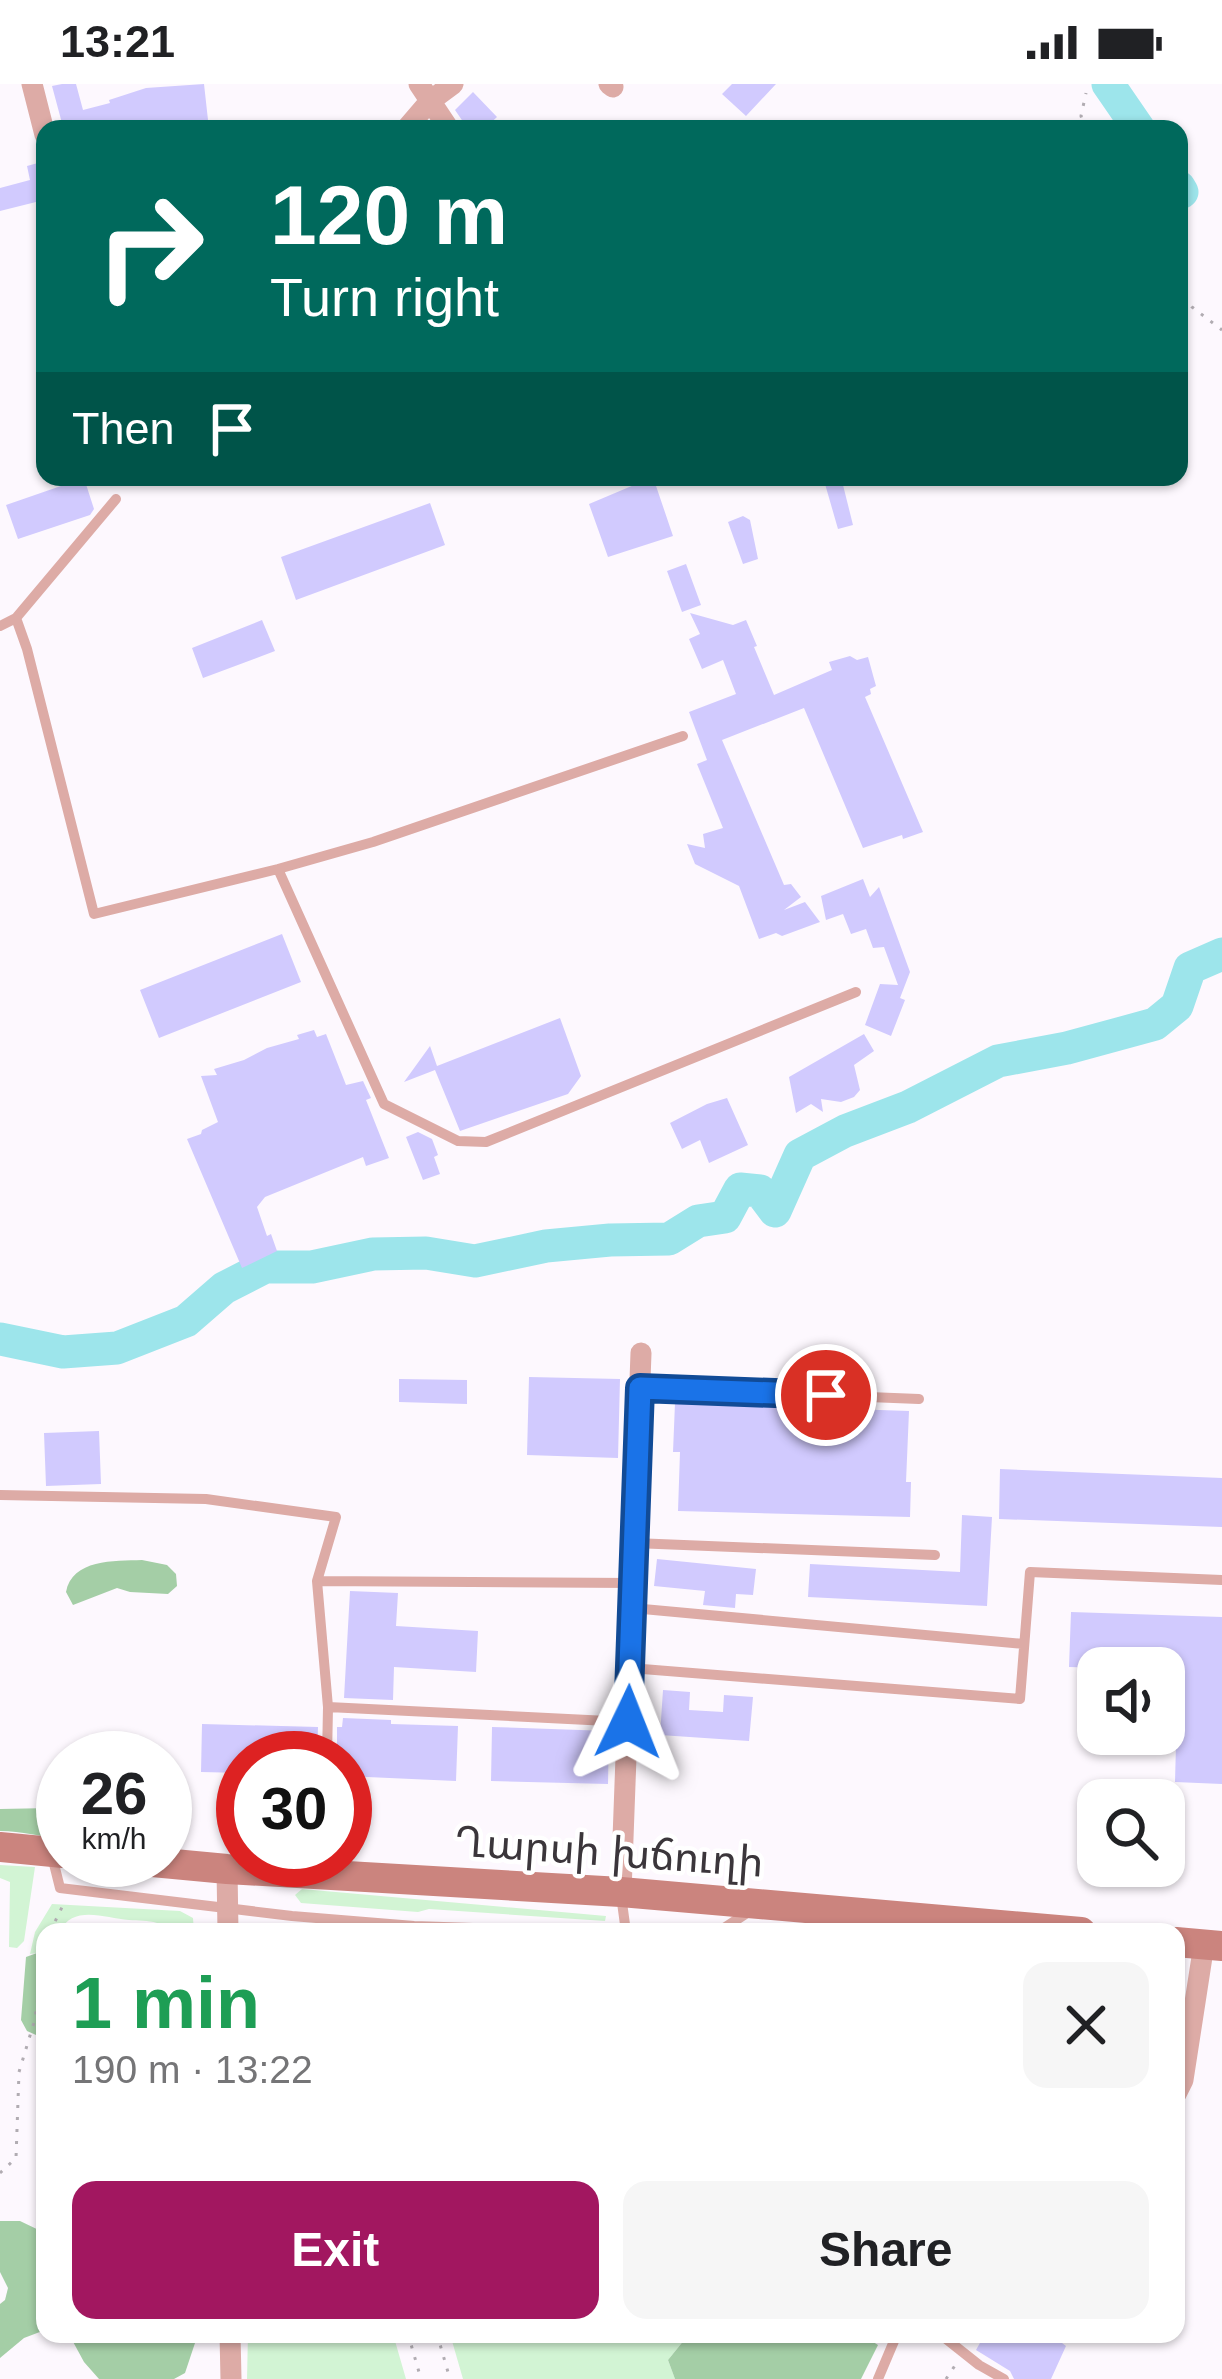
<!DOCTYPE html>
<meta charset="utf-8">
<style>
:root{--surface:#fff;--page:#f6f6f6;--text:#202124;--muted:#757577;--accent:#a21760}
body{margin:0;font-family:Helvetica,"Noto Sans Armenian",sans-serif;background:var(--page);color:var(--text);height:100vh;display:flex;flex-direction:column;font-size:45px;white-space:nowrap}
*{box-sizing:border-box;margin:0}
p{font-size:39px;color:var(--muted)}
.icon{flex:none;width:66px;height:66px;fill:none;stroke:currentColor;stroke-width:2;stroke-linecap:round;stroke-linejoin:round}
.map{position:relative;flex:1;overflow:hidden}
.sheet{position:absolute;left:36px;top:1839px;width:1149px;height:420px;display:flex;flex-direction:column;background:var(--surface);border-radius:24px;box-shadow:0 3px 9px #0004}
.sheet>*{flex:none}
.hud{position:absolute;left:36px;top:36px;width:1152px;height:366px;border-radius:24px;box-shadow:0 3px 9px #0004;background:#00695c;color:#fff;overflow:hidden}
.buttons{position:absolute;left:1077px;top:1563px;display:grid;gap:24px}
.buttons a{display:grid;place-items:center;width:108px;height:108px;border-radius:24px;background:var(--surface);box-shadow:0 3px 9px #0004;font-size:60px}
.speed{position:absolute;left:36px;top:1647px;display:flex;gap:24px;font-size:60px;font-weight:700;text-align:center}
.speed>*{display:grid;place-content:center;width:156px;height:156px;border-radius:50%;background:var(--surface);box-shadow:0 3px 9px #0004;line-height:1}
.speed small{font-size:30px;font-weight:400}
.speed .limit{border:18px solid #d22;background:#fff;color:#111}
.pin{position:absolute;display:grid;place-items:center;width:102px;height:102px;color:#fff;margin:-51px;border:6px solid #fff;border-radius:50%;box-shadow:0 3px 12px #0007}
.me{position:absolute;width:132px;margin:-66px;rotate:2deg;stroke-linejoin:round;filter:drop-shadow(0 0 9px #0008)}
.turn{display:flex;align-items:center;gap:42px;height:252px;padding:0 36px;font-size:54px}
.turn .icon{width:156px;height:156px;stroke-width:2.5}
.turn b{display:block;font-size:84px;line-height:102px}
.then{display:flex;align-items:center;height:114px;padding:0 36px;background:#0003;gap:24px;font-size:45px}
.round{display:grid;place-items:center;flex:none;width:126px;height:126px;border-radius:24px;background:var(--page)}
.summary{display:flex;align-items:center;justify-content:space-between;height:204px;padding:0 36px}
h1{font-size:72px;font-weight:700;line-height:90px;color:#1e9e55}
.button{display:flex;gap:24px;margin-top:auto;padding:24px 36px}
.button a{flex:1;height:138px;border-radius:24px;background:var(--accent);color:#fff;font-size:48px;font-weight:700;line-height:138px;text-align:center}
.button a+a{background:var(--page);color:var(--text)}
.status{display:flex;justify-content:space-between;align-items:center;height:84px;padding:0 60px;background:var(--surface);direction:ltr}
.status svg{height:33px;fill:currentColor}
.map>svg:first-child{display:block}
.green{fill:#d2f4d4}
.forest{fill:#a4cea6}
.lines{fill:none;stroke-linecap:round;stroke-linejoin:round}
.river{stroke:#9de5eb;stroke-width:33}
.building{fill:#d1cafe}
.path{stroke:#b1acb2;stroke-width:3;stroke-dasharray:3 9;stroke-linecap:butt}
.service{stroke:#ddaba6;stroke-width:10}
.minor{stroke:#ddaba6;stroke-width:21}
.secondary{stroke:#cb847e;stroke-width:30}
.route-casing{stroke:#114b97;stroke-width:30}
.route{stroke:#1a73e8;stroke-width:21}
.labels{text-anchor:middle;stroke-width:9;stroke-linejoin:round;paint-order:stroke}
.street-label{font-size:42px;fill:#3b363b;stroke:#fff}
</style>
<div class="status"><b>13:21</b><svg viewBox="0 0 49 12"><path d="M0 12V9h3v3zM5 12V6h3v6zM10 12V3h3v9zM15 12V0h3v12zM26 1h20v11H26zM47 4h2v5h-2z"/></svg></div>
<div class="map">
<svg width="1222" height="2295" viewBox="0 0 1222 2295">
<rect width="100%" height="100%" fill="#fdf8fe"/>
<path class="green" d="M 0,1781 L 35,1783 L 24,1857 L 17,1864 L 9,1863 L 10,1798 L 0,1794 Z
M 302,1805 L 606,1832 L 605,1837 L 429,1825 L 418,1828 L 301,1819 L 295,1811 Z
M 52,1820 L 180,1827 L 193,1834 L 194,1848 C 179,1848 171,1843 157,1839 C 148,1836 138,1837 129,1836 C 105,1834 72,1820 60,1848 L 45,1848 L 45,1880 L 37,1869 L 30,1870 L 35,1848 Z
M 248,2250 L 393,2250 L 406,2295 L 247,2295 Z
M 450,2250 L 689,2250 L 668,2276 L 675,2295 L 463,2295 Z"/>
<path class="forest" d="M 142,1476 L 167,1481 L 176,1490 L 177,1502 L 168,1510 L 130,1508 L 117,1504 L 73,1521 L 66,1508 C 72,1475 114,1477 142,1476 Z
M 51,1724 L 63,1725 L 63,1755 C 41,1753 22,1747 0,1747 L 0,1725 Z
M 37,1869 L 45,1880 L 45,1955 L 27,1947 L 21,1936 L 26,1873 Z
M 0,2137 L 20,2137 L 45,2149 L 45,2246 L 24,2254 L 0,2274 L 0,2220 L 5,2216 L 8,2204 L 0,2188 Z
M 65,2250 L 198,2250 L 185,2289 L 174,2295 L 99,2295 L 84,2278 L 71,2254 Z
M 689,2250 L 739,2250 L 785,2258 L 870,2256 L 878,2261 L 861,2295 L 675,2295 L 668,2276 Z"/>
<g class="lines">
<path class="river" d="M 1108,0 L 1139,45
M 1179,103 L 1182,108
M 0,1255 L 63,1268 L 117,1264 L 186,1237 L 224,1204 L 265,1183 L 312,1183 L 373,1170 L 426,1169 L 475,1177 L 546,1162 L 610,1156 L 669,1155 L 698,1137 L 725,1133 L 740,1105 L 760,1107 L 775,1127 L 800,1071 L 845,1047 L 908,1023 L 998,977 L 1067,964 L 1155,940 L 1177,922 L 1190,884 L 1222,870"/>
</g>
<path class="building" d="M 62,0 L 76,0 L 83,26 L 110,19 L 109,16 L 146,4 L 204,0 L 209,45 L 179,45 L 178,36 L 148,37 L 122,45 L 75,45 L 74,40 L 63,43 L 52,2 Z
M 732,0 L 776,0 L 746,32 L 722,10 Z
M 473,8 L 497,33 L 484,45 L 468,45 L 455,26 Z
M 45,77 L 45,133 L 39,133 L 36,118 L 0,127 L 0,104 L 30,96 L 27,82 Z
M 653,393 L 673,452 L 608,473 L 589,420 Z
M 823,393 L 841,393 L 853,441 L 838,445 Z
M 84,394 L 94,425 L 90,431 L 18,455 L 6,421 Z
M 430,419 L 445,461 L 296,516 L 281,473 Z
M 743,432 L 750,436 L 758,475 L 743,480 L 728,438 Z
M 686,480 L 701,521 L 682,528 L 667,487 Z
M 690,529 L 733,541 L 746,536 L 757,562 L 754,563 L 774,611 L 832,586 L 829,578 L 850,572 L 857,576 L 868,573 L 876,602 L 870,605 L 871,610 L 865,613 L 923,748 L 903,755 L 902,751 L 863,764 L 804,624 L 722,656 L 784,801 L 791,800 L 801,813 L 784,826 L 805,818 L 820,838 L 782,852 L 776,849 L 759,855 L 739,802 L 695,780 L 687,760 L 705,764 L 703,750 L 723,744 L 697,680 L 707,676 L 689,628 L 736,610 L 723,576 L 702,585 L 689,555 L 700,550 Z
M 262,536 L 275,567 L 203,594 L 192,564 Z
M 863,795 L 870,813 L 879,803 L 910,888 L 900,914 L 905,916 L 891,952 L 865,941 L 880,900 L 898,901 L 884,863 L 873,864 L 866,845 L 851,850 L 843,830 L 826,836 L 821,812 Z
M 282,850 L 301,898 L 159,954 L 140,906 Z
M 560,934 L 581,992 L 568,1010 L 460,1047 L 435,986 L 404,998 L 430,962 L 437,982 Z
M 314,946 L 317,953 L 326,950 L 346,1001 L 363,997 L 371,1014 L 366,1016 L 389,1074 L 366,1082 L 363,1073 L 265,1113 L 257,1123 L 267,1152 L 271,1150 L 277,1167 L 242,1184 L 187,1055 L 201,1050 L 202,1046 L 218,1038 L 201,992 L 217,991 L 214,985 L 244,976 L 267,964 L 299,955 L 297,951 Z
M 864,950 L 874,967 L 854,981 L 860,1006 L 854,1013 L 841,1018 L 821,1015 L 823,1028 L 811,1020 L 796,1029 L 789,993 Z
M 727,1014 L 748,1061 L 709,1079 L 700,1056 L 682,1065 L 670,1039 L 707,1020 Z
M 418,1048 L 432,1055 L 438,1071 L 434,1073 L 440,1090 L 423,1096 L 406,1053 Z
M 529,1293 L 620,1295 L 618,1374 L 527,1371 Z
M 399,1295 L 467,1296 L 467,1320 L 399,1318 Z
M 675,1319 L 909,1327 L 906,1398 L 911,1398 L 910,1433 L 678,1427 L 680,1368 L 673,1368 Z
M 99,1347 L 101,1400 L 46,1402 L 44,1349 Z
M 1000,1385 L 1222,1394 L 1222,1443 L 999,1435 Z
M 962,1431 L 992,1433 L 987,1522 L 808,1513 L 810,1480 L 960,1488 Z
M 657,1475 L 756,1485 L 753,1511 L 736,1510 L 735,1524 L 703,1521 L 705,1507 L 654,1502 Z
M 350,1507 L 398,1509 L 396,1542 L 478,1547 L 476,1588 L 394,1583 L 393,1616 L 344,1614 Z
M 1071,1528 L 1222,1533 L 1222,1700 L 1175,1698 L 1178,1586 L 1069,1583 Z
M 663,1606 L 690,1608 L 689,1626 L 723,1628 L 724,1611 L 753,1613 L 749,1657 L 660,1651 Z
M 343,1634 L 391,1636 L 391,1640 L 458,1642 L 456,1697 L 345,1692 L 345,1674 L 337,1674 L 337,1643 L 342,1643 Z
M 202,1640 L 318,1643 L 317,1674 L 243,1674 L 243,1689 L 201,1688 Z
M 492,1643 L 609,1647 L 608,1700 L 491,1697 Z
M 985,2250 L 1050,2250 L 1066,2262 L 1051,2295 L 1014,2295 L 1010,2287 L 976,2266 Z"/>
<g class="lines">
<path class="path" d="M 1085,45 L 1081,32 L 1086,9
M 1179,202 L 1192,223 L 1222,246
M 50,1848 L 65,1817
M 0,2089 L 16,2074 L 19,1988 L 35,1935 L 45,1859
M 408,2250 L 421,2295
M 437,2250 L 450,2295
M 946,2295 L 956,2280"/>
<path class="service" d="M 16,534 L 27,565 L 94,830 L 278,785 L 373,758 L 683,652
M 0,542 L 16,534 L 116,415
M 278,785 L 384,1020 L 458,1057 L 486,1058 L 856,908
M 640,1304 L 919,1315
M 0,1411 L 206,1415 L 336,1433 L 317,1497 L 328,1623 L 327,1674
M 634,1459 L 935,1471
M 317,1497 L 633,1499
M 632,1524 L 1024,1560
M 630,1584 L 1020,1615 L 1030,1488 L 1222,1496
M 328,1623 L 628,1638
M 52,1772 L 60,1804 L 292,1832 L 414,1842 L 591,1848
M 621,1811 L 626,1848
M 718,1848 L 750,1827
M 940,2250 L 979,2281 L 1004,2295
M 878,2295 L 897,2250"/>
<path class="minor" d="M 32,0 L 45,51
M 419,0 L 449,45
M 609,0 L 613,3
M 406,45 L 430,17 L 453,0
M 227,1785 L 228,1848
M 621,1808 L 641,1269
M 1176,2010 L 1183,1996 L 1204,1860
M 230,2250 L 231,2295"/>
<path class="secondary" d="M 0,1763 L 63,1769
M 131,1776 L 227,1785 L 621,1808 L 1081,1848
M 1176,1858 L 1222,1862"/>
</g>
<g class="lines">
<defs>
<path id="route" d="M 628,1638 L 640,1304 L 826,1311"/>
</defs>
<use href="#route" class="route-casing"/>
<use href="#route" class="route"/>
</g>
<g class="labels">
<g class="street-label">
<text transform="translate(609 1767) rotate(4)" y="15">Ղարսի խճուղի</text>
</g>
</g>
</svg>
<div class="buttons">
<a><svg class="icon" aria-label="sound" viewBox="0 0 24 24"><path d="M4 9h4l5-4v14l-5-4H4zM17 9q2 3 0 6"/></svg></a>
<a><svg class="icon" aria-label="search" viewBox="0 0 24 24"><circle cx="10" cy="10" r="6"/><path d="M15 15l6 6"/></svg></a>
</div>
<div class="speed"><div>26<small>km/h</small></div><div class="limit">30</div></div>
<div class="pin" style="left:826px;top:1311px;background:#d93025"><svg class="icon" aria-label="arrive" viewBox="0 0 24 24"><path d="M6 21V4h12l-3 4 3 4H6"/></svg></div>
<svg class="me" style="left:628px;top:1638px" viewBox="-20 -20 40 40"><path d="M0-17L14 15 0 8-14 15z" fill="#1a73e8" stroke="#fff" stroke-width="4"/></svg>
<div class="hud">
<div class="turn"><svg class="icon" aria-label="right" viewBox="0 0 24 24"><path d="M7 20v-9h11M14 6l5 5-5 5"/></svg><div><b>120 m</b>Turn right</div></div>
<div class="then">Then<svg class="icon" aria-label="arrive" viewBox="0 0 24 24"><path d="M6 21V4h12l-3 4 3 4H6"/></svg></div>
</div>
<section class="sheet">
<div class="summary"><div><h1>1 min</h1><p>190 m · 13:22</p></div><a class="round"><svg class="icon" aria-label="close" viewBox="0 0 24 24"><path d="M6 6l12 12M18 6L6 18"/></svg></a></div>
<div class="button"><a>Exit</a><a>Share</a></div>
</section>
</div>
